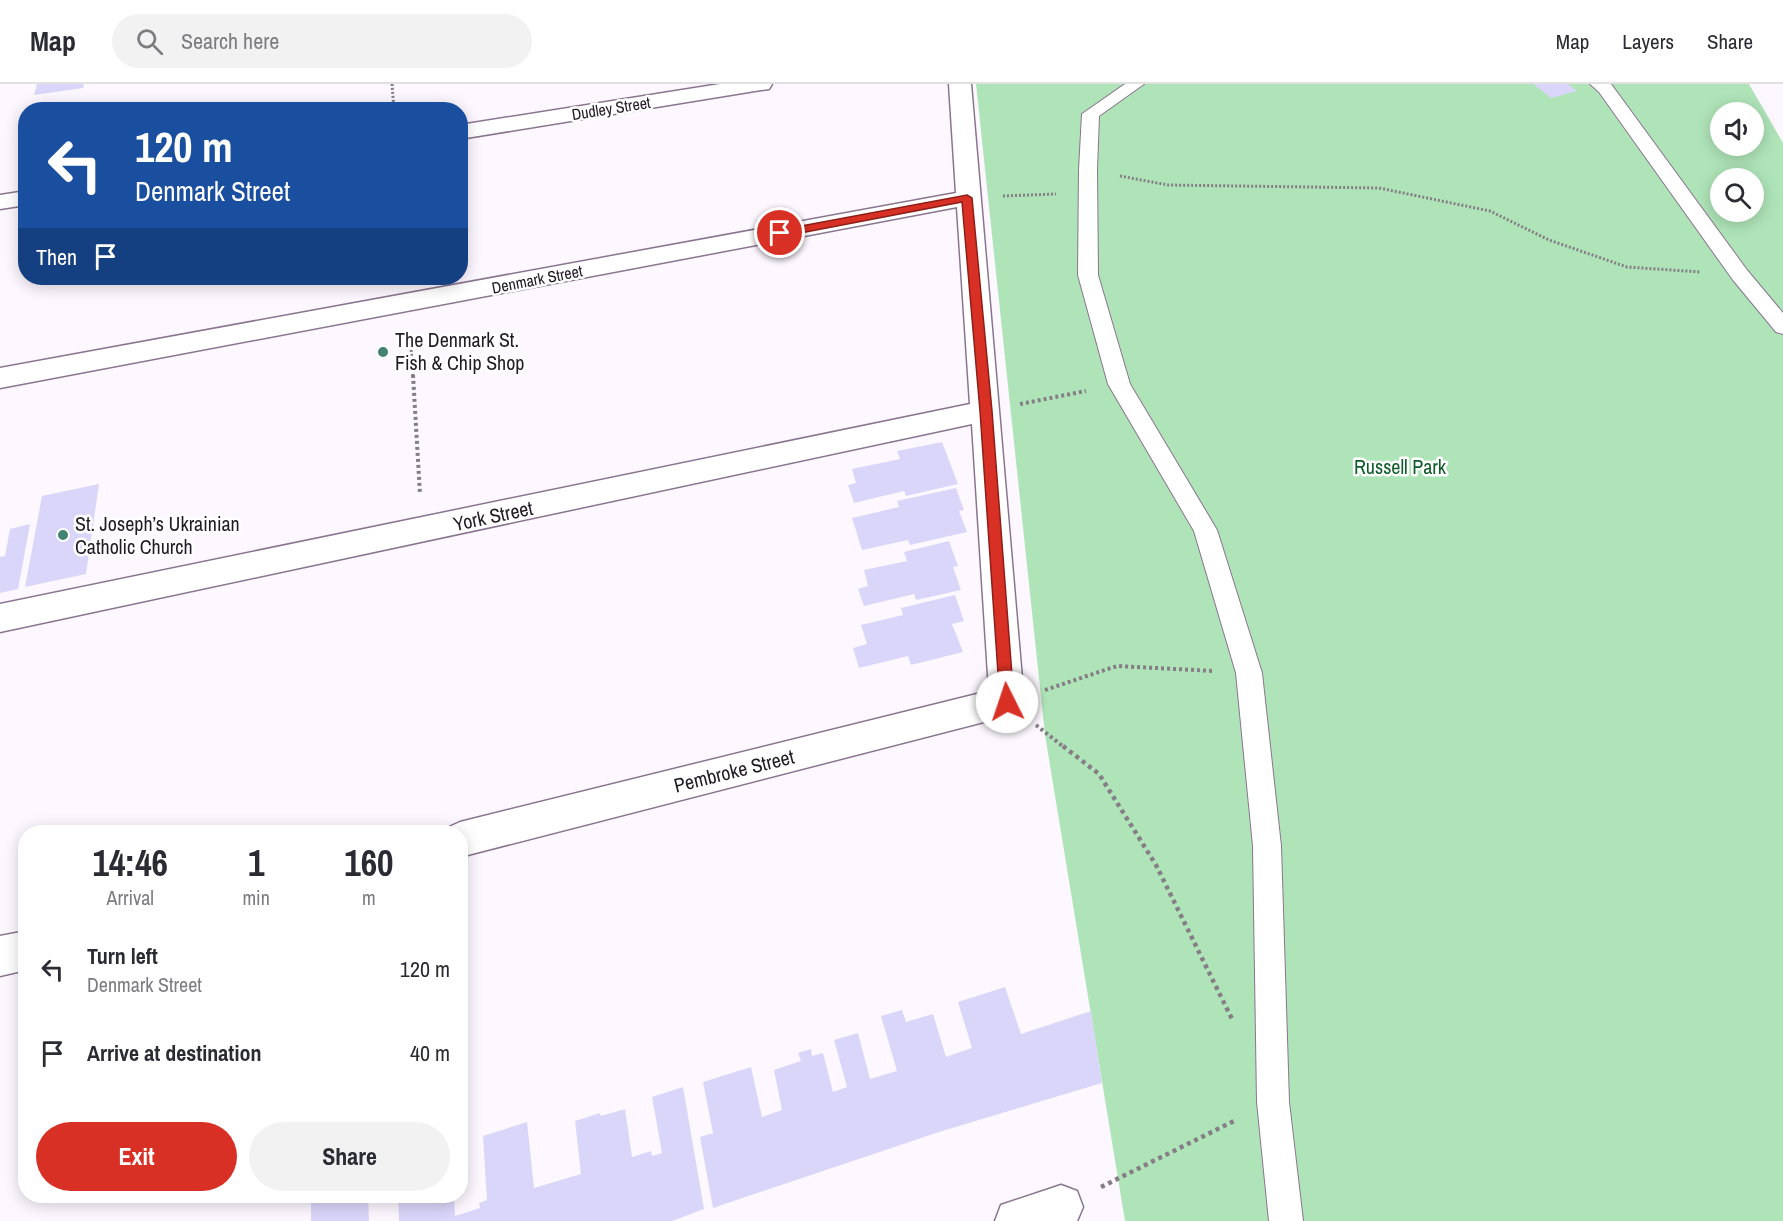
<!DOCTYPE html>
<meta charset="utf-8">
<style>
:root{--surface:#fff;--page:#f2f2f3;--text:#2b2b33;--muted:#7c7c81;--line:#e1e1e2;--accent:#d93025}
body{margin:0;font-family:"Archivo Narrow",sans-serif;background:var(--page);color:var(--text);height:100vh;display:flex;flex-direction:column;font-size:22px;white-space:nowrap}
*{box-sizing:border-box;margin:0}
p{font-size:20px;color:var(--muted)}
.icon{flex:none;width:33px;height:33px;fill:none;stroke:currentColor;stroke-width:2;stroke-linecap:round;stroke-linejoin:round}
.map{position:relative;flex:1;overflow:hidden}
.drawer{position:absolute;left:18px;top:741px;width:450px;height:378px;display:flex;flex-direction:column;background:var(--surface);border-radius:24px;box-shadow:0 3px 15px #0003}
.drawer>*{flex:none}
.banner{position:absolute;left:18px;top:18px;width:450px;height:183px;border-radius:24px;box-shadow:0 3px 15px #0003;background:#1a4fa0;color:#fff;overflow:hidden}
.controls{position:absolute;left:1710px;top:18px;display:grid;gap:12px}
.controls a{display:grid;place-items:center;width:54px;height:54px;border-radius:50%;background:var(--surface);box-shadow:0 3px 15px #0003;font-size:30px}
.pin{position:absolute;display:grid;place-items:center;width:51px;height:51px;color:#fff;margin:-26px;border:3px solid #fff;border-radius:50%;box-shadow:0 2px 6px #0007}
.me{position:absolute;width:66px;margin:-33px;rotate:356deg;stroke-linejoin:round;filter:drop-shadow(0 0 4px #0008)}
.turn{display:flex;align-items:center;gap:21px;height:126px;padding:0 18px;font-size:27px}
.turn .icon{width:78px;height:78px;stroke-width:2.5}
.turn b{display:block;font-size:42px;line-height:51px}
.then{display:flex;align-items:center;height:57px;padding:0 18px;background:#0003;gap:12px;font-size:22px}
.eta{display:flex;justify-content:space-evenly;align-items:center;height:102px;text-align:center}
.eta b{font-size:36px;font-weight:700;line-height:42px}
.button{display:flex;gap:12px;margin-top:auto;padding:12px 18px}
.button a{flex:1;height:69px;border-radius:36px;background:var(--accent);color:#fff;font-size:24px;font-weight:700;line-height:69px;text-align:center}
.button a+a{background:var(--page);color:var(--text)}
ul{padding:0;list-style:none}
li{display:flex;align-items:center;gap:18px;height:84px;padding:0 18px}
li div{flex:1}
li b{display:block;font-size:22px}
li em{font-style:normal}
header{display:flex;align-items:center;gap:36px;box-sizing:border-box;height:84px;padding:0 30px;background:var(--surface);border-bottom:2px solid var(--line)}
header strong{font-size:28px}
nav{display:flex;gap:33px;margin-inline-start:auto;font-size:21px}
.search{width:420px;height:54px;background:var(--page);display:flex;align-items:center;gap:15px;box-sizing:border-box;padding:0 21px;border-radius:33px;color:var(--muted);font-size:22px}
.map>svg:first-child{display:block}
.green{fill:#afe4b8;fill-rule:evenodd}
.building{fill:#dad6fa}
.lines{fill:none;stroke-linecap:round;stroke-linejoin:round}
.service-casing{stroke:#8a7590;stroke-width:2}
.minor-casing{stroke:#8a7590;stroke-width:3}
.path-far2{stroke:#857e87;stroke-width:3;stroke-dasharray:2 2;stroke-linecap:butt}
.path-far1{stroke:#857e87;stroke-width:4;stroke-dasharray:3 3;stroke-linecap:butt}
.path{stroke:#857e87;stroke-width:4.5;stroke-dasharray:4 4;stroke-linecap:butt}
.service{fill:#fff;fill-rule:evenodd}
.minor{fill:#fff;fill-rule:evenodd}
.route{fill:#d93025;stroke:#8d1f18;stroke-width:1.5}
.poi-dot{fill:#428372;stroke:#fff;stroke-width:2}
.labels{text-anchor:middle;stroke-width:5;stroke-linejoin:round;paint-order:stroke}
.far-street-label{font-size:16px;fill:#221a25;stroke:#fff}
.poi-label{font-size:20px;fill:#221a25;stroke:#fff;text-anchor:start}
.park-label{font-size:20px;fill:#0e5c29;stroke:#fff}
.street-label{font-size:20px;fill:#221a25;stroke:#fff}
</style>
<header>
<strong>Map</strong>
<div class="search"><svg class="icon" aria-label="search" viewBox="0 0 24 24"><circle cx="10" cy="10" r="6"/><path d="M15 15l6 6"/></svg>Search here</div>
<nav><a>Map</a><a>Layers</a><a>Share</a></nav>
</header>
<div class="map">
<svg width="1783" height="1137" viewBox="0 0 1783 1137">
<rect width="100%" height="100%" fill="#fdf8ff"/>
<path class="green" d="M 976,0 L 1749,0 L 1783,59 L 1783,1137 L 1125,1137 L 1045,651 ZM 1720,28 L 1754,28 L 1754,62 L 1720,62 ZM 1720,94 L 1754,94 L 1754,128 L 1720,128 Z"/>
<path class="building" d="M 37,0 L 84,0 L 83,4 L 34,11 Z
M 1533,0 L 1568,0 L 1577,7 L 1551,14 Z
M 942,358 L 958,400 L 906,412 L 904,407 L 854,419 L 848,401 L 856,399 L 852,385 L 900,375 L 897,367 Z
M 99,400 L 86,490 L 25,503 L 42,412 Z
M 956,404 L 964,426 L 959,427 L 967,448 L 910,461 L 908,456 L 862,466 L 852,434 L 899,423 L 897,417 Z
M 30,440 L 18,505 L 0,509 L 0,473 L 5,472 L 10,445 Z
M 949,457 L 958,482 L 953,483 L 961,506 L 916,516 L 914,510 L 864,522 L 858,505 L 868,502 L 864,486 L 907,477 L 904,468 Z
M 955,511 L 964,537 L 952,540 L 963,568 L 911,581 L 908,572 L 859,584 L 853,564 L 867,560 L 861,541 L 903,531 L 901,524 Z
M 1005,903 L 1021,950 L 1091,927 L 1102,999 L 939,1048 L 713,1124 L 700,1053 L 713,1049 L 703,998 L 751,983 L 762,1033 L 782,1026 L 774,986 L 801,977 L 798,969 L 811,965 L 812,972 L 823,969 L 833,1008 L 847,1003 L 834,956 L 858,949 L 870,995 L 897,987 L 881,932 L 902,926 L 906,938 L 933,930 L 946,973 L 957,969 L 972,964 L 958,918 Z
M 683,1003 L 704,1125 L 672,1137 L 399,1137 L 398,1112 L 454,1112 L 455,1132 L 480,1124 L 479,1119 L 487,1116 L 483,1052 L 527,1038 L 534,1104 L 581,1090 L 575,1037 L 600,1029 L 601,1032 L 625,1025 L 632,1073 L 651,1067 L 652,1072 L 662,1069 L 652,1013 Z
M 311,1112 L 368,1112 L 369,1137 L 311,1137 Z"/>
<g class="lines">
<defs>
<path id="service" d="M 1125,0 L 1144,0 L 1099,32 L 1097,86 L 1098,191 L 1130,300 L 1217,446 L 1262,589 L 1281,762 L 1289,1018 L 1303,1137 L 1269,1137 L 1257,1018 L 1253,762 L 1236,589 L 1194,447 L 1108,300 L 1078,191 L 1079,86 L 1082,30 Z
M 1590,0 L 1611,0 L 1747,186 L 1783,229 L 1783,250 L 1776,248 L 1733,196 L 1599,8 Z"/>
<path id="minor" d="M 720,0 L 772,0 L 769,5 L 761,6 L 460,55 L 460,41 Z
M 949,0 L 971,0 L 1024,618 L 1019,629 L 460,773 L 460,748 L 445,748 L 447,744 L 460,738 L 989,607 L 972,340 L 0,548 L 0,520 L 970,320 L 957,123 L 0,304 L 0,284 L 956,109 Z
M 26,107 L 26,121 L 0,125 L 0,111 Z
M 26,847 L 26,886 L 0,892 L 0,852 Z
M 1061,1101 L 1077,1107 L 1083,1123 L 1077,1137 L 995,1137 L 1001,1121 Z"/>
</defs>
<use href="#service" class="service-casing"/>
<use href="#minor" class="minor-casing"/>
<path class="path-far2" d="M 392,0 L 394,26
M 1120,92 L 1168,101 L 1379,104 L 1490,127 L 1549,156 L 1627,183 L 1701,188
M 1003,112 L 1056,110
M 410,250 L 413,292"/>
<path class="path-far1" d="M 413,291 L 420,410
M 1020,320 L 1086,307
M 1045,606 L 1117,582 L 1214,587
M 1036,641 L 1065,664"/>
<path class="path" d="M 1063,662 L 1099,690 L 1156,781 L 1232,935
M 1101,1103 L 1236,1036"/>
<use href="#service" class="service"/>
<use href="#minor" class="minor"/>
</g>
<path class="route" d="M 967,111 L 972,114 L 992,327 L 1014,618 L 1012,623 L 1007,625 L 1002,623 L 1000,618 L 980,327 L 962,118 L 780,153 L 775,149 L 780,146 Z"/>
<g class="poi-dot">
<circle cx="383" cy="268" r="6"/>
<circle cx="63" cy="451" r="6"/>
</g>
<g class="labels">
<g class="far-street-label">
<text transform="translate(611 24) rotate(-9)" y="6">Dudley Street</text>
<text transform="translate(537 195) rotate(-11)" y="6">Denmark Street</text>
</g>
<g class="poi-label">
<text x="395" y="263">The Denmark St.<tspan x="395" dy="23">Fish &amp; Chip Shop</tspan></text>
<text x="75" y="447">St. Joseph’s Ukrainian<tspan x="75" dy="23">Catholic Church</tspan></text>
</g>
<g class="park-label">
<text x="1400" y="390">Russell Park</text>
</g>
<g class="street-label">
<text transform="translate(493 432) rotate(-12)" y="7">York Street</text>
<text transform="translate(734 687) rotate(-14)" y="7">Pembroke Street</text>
</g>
</g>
</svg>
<div class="controls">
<a><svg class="icon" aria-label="sound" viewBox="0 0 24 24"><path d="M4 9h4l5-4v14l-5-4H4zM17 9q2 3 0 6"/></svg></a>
<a><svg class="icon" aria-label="search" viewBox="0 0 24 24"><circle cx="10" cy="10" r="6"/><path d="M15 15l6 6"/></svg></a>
</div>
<div class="pin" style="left:780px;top:149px;background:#d93025"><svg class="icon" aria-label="arrive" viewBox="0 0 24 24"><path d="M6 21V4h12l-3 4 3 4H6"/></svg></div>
<svg class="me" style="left:1007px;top:618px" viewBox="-20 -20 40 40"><circle r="19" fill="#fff"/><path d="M0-13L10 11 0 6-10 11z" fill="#d93025"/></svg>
<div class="banner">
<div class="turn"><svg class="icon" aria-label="left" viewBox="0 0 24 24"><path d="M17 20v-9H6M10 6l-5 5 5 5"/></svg><div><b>120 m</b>Denmark Street</div></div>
<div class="then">Then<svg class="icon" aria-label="arrive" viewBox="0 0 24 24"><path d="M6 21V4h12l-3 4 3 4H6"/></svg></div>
</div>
<section class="drawer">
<div class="eta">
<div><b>14:46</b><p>Arrival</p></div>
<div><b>1</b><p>min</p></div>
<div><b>160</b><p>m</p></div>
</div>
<ul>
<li><svg class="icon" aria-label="left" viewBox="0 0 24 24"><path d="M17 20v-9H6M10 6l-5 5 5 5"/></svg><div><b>Turn left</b><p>Denmark Street</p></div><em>120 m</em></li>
<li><svg class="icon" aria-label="arrive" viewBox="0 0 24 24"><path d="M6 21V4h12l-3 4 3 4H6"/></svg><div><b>Arrive at destination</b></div><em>40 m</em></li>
</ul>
<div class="button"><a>Exit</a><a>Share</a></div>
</section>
</div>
